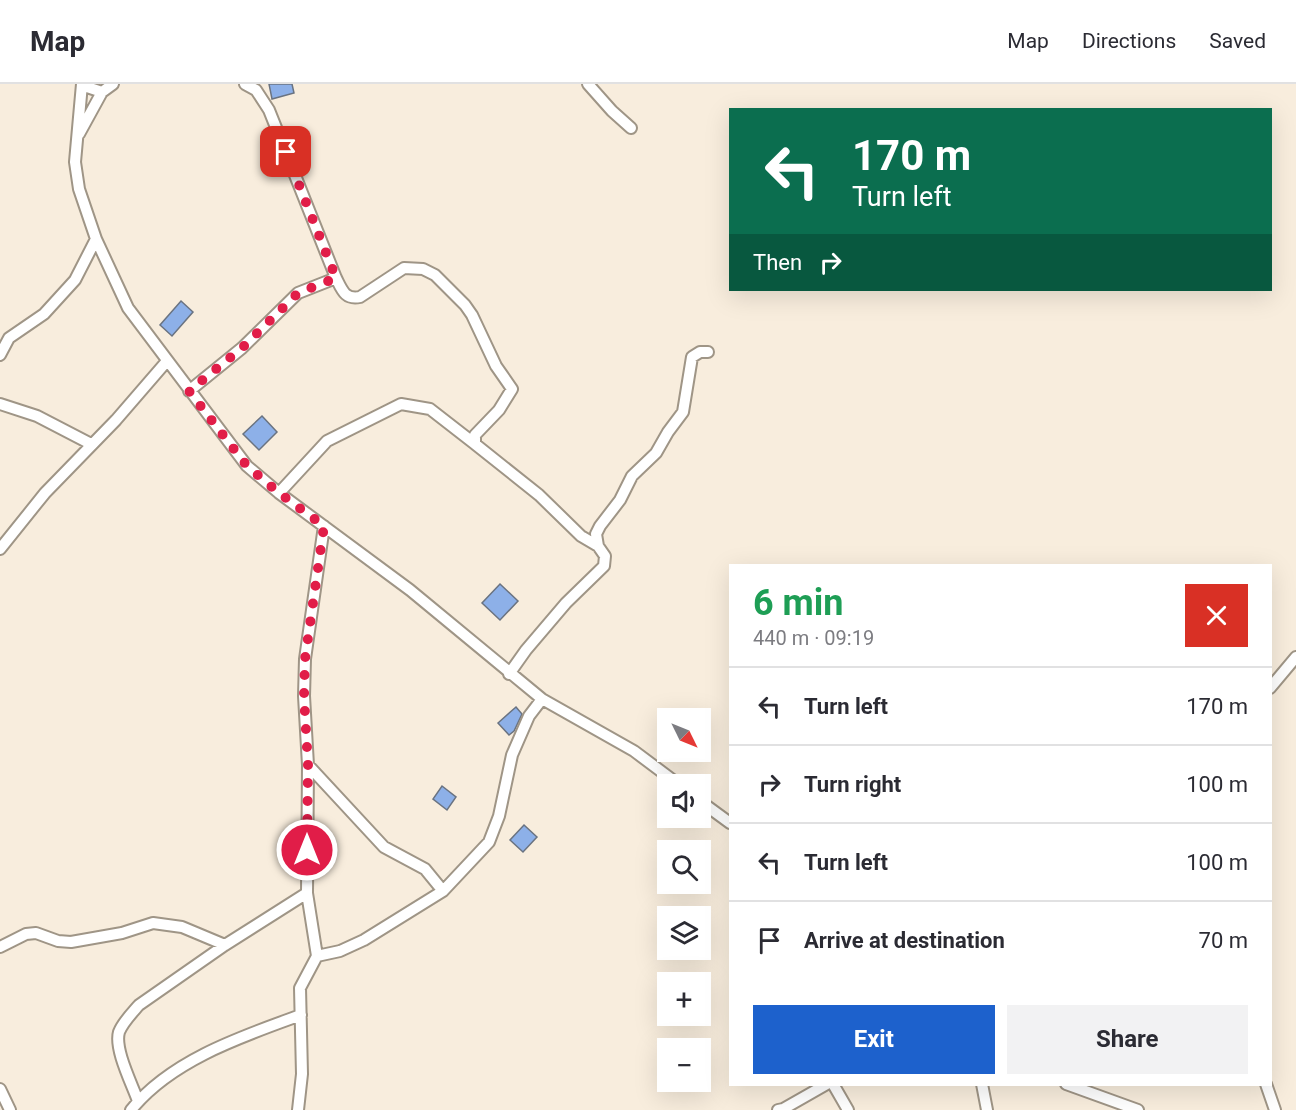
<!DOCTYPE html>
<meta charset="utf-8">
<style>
:root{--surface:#fff;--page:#f2f2f3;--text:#2b2b33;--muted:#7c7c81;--line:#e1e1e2;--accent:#1d61cc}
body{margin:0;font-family:Roboto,sans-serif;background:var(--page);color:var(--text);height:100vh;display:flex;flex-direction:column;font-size:22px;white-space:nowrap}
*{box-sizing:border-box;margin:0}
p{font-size:20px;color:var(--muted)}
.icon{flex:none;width:33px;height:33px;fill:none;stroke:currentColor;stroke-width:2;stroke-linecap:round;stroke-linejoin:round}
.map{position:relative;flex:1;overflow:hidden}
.panel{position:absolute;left:729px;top:480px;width:543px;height:522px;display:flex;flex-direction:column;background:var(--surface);border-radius:0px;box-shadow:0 6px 24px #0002}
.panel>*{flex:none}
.hud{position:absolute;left:729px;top:24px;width:543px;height:183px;border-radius:0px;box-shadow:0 6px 24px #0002;background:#0b6e4f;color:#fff;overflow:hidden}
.needle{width:39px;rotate:133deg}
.tools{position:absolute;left:657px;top:624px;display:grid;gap:12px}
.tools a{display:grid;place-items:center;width:54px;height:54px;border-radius:0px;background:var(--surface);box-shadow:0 6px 24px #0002;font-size:30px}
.pin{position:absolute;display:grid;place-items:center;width:51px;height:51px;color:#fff;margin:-26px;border-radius:12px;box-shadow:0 3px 9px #0006}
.me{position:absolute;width:66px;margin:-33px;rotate:0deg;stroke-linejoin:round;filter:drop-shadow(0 0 4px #0008)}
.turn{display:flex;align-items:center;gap:21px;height:126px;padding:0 24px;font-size:27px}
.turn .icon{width:78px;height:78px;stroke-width:2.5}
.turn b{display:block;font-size:42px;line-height:51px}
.then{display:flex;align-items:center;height:57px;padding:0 24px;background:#0003;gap:12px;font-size:22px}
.round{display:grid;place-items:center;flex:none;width:63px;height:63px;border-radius:0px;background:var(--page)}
.headline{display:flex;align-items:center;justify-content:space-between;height:102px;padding:0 24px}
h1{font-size:36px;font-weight:700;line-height:45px;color:#1e9e55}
.button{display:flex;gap:12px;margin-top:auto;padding:12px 24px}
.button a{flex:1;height:69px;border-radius:0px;background:var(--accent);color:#fff;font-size:24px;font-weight:700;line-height:69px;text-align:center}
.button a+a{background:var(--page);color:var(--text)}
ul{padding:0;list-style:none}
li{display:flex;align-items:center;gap:18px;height:78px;padding:0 24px;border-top:2px solid var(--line)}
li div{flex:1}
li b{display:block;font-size:22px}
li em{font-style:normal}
header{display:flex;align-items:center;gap:36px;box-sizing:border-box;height:84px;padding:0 30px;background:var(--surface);border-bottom:2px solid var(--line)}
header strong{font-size:28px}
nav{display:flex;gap:33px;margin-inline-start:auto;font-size:21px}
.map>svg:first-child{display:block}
.building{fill:#8db0e8;stroke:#6a7381;stroke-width:1.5}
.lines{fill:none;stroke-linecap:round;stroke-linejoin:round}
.minor-casing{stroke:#9f9586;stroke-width:14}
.minor{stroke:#fff;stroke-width:10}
.route{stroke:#e11d48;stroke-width:10;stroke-dasharray:0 18}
</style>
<header>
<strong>Map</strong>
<nav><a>Map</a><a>Directions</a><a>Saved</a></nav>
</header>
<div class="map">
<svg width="1296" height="1026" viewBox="0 0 1296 1026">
<rect width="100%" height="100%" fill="#f8eddd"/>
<path class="building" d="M 269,0 L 292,0 L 294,9 L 272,15 Z
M 181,217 L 193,228 L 172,252 L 160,241 Z
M 262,332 L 277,348 L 259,366 L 243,350 Z
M 500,500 L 518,517 L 500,536 L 482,519 Z
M 516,623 L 522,630 L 514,647 L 509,651 L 498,639 Z
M 442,702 L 456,713 L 447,726 L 433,715 Z
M 524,741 L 537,753 L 523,768 L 510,756 Z"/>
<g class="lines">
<defs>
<path id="minor" d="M 82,0 L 75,78 L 79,105 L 96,155 L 128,224 L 247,382 L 279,409 L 410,506 L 542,615 L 634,667 L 678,700
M 84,0 L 87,3 L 102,8 L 113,0
M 245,0 L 256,6 L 269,26 L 336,194 C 342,206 345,216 360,213 L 404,184 L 423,185 L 435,191 L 465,221 L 472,231 L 496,282 L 512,305 L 499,326 L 475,351 L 475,360 L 539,411 L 581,452 L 598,462
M 588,0 L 612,27 L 631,44
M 79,50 L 102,8
M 0,271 L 9,254 L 44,230 L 75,196 L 96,155
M 189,307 L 242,264 L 298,209 L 336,194
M 0,320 L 37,332 L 91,360
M 279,409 L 327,357 L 401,320 L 430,325 L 475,360
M 0,465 L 45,409 L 116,336 L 167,277
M 509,590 L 526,566 L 566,519 L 604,482 L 605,472 L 598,462 L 596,450 L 600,442 L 620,416 L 632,392 L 656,369 L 668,348 L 683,328 L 692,273 L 700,268 L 708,268
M 1270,604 L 1296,573
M 308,681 L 384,763 L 425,785 L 443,807
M 700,717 L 730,739
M 0,863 L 26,850 L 36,849 L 58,857 L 71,858 L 122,849 L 153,839 L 182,843 L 225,861
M 317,872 L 340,867 L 364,856 L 443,807 L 489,758 L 499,732 L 512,671 L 529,632 L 542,615
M 833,1000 L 848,1026
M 982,1000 L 987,1026
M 1066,1000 L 1138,1026
M 1266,1000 L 1275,1026
M 0,1005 L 10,1026
M 138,1017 C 132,1000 114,965 119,948 C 123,938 132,929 139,921 L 225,861 L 307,809
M 131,1026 C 171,976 243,952 301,931
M 298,1026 L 302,990 L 300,904 L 317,872 L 307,809 L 308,681 L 304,612 L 305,575 L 324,442
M 778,1026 L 783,1025 L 827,1000"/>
</defs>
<use href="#minor" class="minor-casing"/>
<use href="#minor" class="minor"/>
</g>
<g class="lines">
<path class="route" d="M 286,68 L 336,194 L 298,209 L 242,264 L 189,307 L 247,382 L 279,409 L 324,442 L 305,575 L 304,612 L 308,681 L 307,766"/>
</g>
</svg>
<div class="tools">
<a><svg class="needle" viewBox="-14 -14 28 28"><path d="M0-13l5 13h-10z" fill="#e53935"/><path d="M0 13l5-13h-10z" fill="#7c7c81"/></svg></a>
<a><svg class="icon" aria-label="sound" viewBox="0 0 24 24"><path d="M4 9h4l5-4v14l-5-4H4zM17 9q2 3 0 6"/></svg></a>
<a><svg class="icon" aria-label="search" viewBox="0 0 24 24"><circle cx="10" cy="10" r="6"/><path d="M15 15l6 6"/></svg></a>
<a><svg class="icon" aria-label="layers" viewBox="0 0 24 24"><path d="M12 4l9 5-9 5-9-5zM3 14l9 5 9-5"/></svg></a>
<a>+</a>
<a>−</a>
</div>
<div class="pin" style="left:286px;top:68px;background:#d93025"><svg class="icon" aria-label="arrive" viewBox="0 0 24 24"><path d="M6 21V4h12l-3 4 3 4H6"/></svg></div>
<svg class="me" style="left:307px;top:766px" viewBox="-20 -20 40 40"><circle r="17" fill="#e11d48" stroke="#fff" stroke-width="3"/><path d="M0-11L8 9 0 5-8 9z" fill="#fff"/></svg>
<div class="hud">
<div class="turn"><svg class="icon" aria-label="left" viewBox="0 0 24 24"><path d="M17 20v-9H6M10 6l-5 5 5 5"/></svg><div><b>170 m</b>Turn left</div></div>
<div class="then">Then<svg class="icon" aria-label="right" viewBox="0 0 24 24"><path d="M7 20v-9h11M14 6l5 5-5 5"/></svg></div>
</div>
<section class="panel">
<div class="headline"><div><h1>6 min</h1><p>440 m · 09:19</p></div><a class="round" style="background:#d93025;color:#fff"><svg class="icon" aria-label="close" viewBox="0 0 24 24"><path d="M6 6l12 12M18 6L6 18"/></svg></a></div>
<ul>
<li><svg class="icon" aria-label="left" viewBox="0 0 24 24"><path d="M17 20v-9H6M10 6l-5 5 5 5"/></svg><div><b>Turn left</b></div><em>170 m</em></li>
<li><svg class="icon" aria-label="right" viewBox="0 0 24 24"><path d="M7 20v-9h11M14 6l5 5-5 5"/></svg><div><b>Turn right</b></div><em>100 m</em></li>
<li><svg class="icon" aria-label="left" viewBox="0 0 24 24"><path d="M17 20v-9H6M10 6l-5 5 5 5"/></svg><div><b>Turn left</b></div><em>100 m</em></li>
<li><svg class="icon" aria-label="arrive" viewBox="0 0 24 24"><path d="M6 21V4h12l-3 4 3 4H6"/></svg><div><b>Arrive at destination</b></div><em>70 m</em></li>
</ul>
<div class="button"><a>Exit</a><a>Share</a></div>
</section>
</div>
